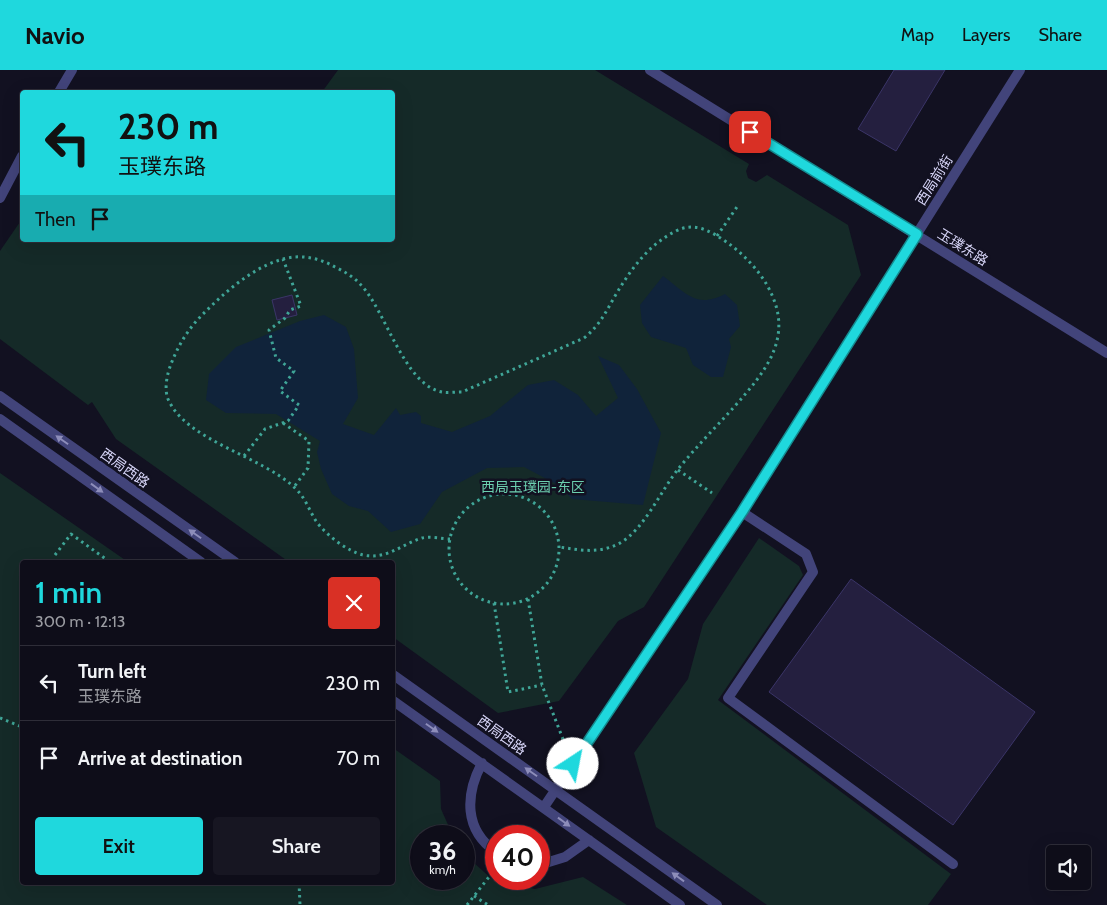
<!DOCTYPE html>
<meta charset="utf-8">
<style>
:root{--surface:#0e0d19;--page:#171622;--text:#f1f3f6;--muted:#9b9ca2;--line:#2e2d38;--accent:#1fd8dd}
body{margin:0;font-family:Cabin,"Noto Sans SC",sans-serif;background:var(--page);color:var(--text);height:100vh;display:flex;flex-direction:column;font-size:19px;white-space:nowrap}
*{box-sizing:border-box;margin:0}
p{font-size:16px;color:var(--muted)}
.icon{flex:none;width:28px;height:28px;fill:none;stroke:currentColor;stroke-width:2;stroke-linecap:round;stroke-linejoin:round}
.map{position:relative;flex:1;overflow:hidden}
.sheet{position:absolute;left:20px;top:490px;width:375px;height:325px;display:flex;flex-direction:column;background:var(--surface);border-radius:5px;box-shadow:0 5px 20px #0002,0 0 0 1px var(--line)}
.sheet>*{flex:none}
.hud{position:absolute;left:20px;top:20px;width:375px;height:152px;border-radius:5px;box-shadow:0 5px 20px #0002,0 0 0 1px var(--line);background:#1fd8dd;color:#111;overflow:hidden}
.fabs{position:absolute;left:1046px;top:775px;display:grid;gap:10px}
.fabs a{display:grid;place-items:center;width:45px;height:45px;border-radius:5px;background:var(--surface);box-shadow:0 5px 20px #0002,0 0 0 1px var(--line);font-size:25px}
.speed{position:absolute;left:410px;top:755px;display:flex;gap:10px;font-size:25px;font-weight:700;text-align:center}
.speed>*{display:grid;place-content:center;width:65px;height:65px;border-radius:50%;background:var(--surface);box-shadow:0 5px 20px #0002,0 0 0 1px var(--line);line-height:1}
.speed small{font-size:12px;font-weight:400}
.speed .limit{border:8px solid #d22;background:#fff;color:#111}
.pin{position:absolute;display:grid;place-items:center;width:42px;height:42px;color:#fff;margin:-21px;border-radius:10px;box-shadow:0 2px 8px #0006}
.me{position:absolute;width:55px;margin:-28px;rotate:34deg;stroke-linejoin:round;filter:drop-shadow(0 0 4px #0008)}
.turn{display:flex;align-items:center;gap:18px;height:105px;padding:0 15px;font-size:22px}
.turn .icon{width:65px;height:65px;stroke-width:2.5}
.turn b{display:block;font-size:35px;line-height:42px}
.then{display:flex;align-items:center;height:48px;padding:0 15px;background:#0003;gap:10px;font-size:19px}
.round{display:grid;place-items:center;flex:none;width:52px;height:52px;border-radius:5px;background:var(--page)}
.overview{display:flex;align-items:center;justify-content:space-between;height:85px;padding:0 15px}
h1{font-size:30px;font-weight:600;line-height:38px;color:var(--accent)}
.action{display:flex;gap:10px;margin-top:auto;padding:10px 15px}
.action a{flex:1;height:58px;border-radius:5px;background:var(--accent);color:#111;font-size:20px;font-weight:600;line-height:58px;text-align:center}
.action a+a{background:var(--page);color:var(--text)}
ul{padding:0;list-style:none}
li{display:flex;align-items:center;gap:15px;height:75px;padding:0 15px;border-top:1px solid var(--line)}
li div{flex:1}
li b{display:block;font-size:19px}
li em{font-style:normal}
header{display:flex;align-items:center;gap:30px;box-sizing:border-box;height:70px;padding:0 25px;background:var(--accent);color:#111}
header strong{font-size:24px}
nav{display:flex;gap:28px;margin-inline-start:auto;font-size:18px}
.map>svg:first-child{display:block}
.green{fill:#152a28}
.water{fill:#10233a}
.building{fill:#241f3f;stroke:#3b3568}
.lines{fill:none;stroke-linecap:round;stroke-linejoin:round}
.path{stroke:#3fa597;stroke-width:3;stroke-dasharray:2.5 4;stroke-linecap:butt}
.minor{stroke:#42447a;stroke-width:10}
.tertiary{stroke:#42447a;stroke-width:10}
.oneway{fill:#8d8dba}
.route-casing{stroke:#148c90;stroke-width:12}
.route{stroke:#1fd8dd;stroke-width:9}
.labels{text-anchor:middle;stroke-width:5;stroke-linejoin:round;paint-order:stroke}
.street-label{font-size:14px;fill:#d8d6f9;stroke:#121121}
.park-label{font-size:14px;fill:#6ccfaf;stroke:#121121}
</style>
<header>
<strong>Navio</strong>
<nav><a>Map</a><a>Layers</a><a>Share</a></nav>
</header>
<div class="map">
<svg width="1107" height="835" viewBox="0 0 1107 835">
<rect width="100%" height="100%" fill="#121121"/>
<path class="green" d="M 338,0 L 595,0 L 749,94 L 746,101 L 748,108 L 756,112 L 767,105 L 848,155 L 861,205 L 644,537 L 618,551 L 559,631 L 498,643 L 393,567 L 392,492 L 289,492 L 116,369 L 92,332 L 88,335 L 0,269 L 0,181 L 22,149 L 22,170 L 392,170 L 392,22 L 322,22 Z
M 0,403 L 128,492 L 22,492 L 22,812 L 392,812 L 393,678 L 440,711 L 441,739 L 453,766 L 421,766 L 421,809 L 464,809 L 464,784 L 493,810 L 535,819 L 583,807 L 627,835 L 0,835 Z
M 759,468 L 799,496 L 803,505 L 718,630 L 951,804 L 928,835 L 767,835 L 656,757 L 634,683 L 688,609 L 703,554 Z"/>
<path class="water" d="M 663,206 C 686,223 696,239 725,224 L 737,235 L 740,256 L 729,269 L 731,277 L 723,307 L 711,307 L 693,295 L 686,278 L 651,267 L 642,253 L 640,235 Z
M 324,245 L 346,257 L 354,279 L 358,328 L 343,354 L 374,365 L 396,338 L 400,345 L 416,342 L 421,346 L 421,353 L 452,362 L 490,346 L 528,315 L 554,310 L 578,325 L 596,346 L 618,328 L 598,286 L 619,295 L 637,319 L 661,363 L 643,435 L 572,429 L 558,415 L 524,397 L 487,398 L 442,422 L 420,454 L 391,462 L 368,441 L 349,436 L 332,424 L 321,399 L 317,382 L 320,371 L 276,344 L 226,343 L 206,330 L 209,304 L 236,277 L 300,251 Z"/>
<path class="building" d="M 894,0 L 945,0 L 896,81 L 858,59 Z
M 292,225 L 297,245 L 277,250 L 272,230 Z
M 851,509 L 1035,642 L 953,755 L 769,622 Z"/>
<g class="lines">
<path class="path" d="M 717,166 L 739,134
M 283,353 L 309,371 L 308,398 L 294,417
M 244,386 L 265,359 L 288,351 L 299,335 L 280,321 L 294,301 L 276,288 L 269,260 L 285,248 L 290,240 L 301,236 L 283,189
M 678,400 L 712,423
M449 479a55 55 0 1 1 110 0a55 55 0 1 1-110 0Z
M 450,469 C 442,469 430,466 422,468 C 402,474 387,490 363,485 C 347,481 326,465 316,451 C 309,440 305,427 295,418 C 262,386 186,371 168,329 C 164,319 167,304 171,294 C 178,276 188,259 202,245 C 226,221 259,191 294,187 C 309,186 323,190 335,197 C 345,202 354,207 361,215 C 386,241 404,315 442,322 C 448,323 455,322 462,322 L 584,268 C 599,256 606,242 615,226 C 631,199 648,175 676,161 C 695,151 712,162 728,173 C 743,184 759,200 768,217 C 795,266 767,300 734,337 C 716,357 696,377 679,398 C 661,420 643,462 618,474 C 598,484 580,480 559,477
M 55,485 L 71,464 L 110,492
M 528,529 L 542,615 L 566,677
M 494,533 L 508,622 L 542,615
M 0,648 L 22,657
M 299,812 L 300,835
M 474,826 L 488,835
M 467,835 L 496,798"/>
<path class="minor" d="M 59,22 L 72,0
M 0,128 L 22,86
M 742,442 L 806,484 L 813,502 L 728,628 L 953,794"/>
<path class="tertiary" d="M 650,0 L 1107,283
M 0,326 L 235,492
M 0,349 L 201,492
M 392,604 L 717,835
M 392,630 L 680,835
M 482,693 C 465,725 464,760 496,782
M 544,737 L 742,442 L 1020,0
M 539,795 L 565,787 L 589,770"/>
</g>
<defs><path id="oneway-solid" d="M-6-.8H1V-3.2L6.5 0L1 3.2V.8H-6Z" transform="scale(1.25)"/></defs>
<g class="oneway">
<use href="#oneway-solid" transform="translate(62 370) rotate(-145)"/>
<use href="#oneway-solid" transform="translate(97 418) rotate(36)"/>
<use href="#oneway-solid" transform="translate(195 464) rotate(-145)"/>
<use href="#oneway-solid" transform="translate(432 658) rotate(35)"/>
<use href="#oneway-solid" transform="translate(531 702) rotate(-145)"/>
<use href="#oneway-solid" transform="translate(564 752) rotate(36)"/>
<use href="#oneway-solid" transform="translate(678 807) rotate(-144)"/>
</g>
<g class="lines">
<defs>
<path id="route" d="M 573,694 L 742,442 L 917,164 L 750,62"/>
</defs>
<use href="#route" class="route-casing"/>
<use href="#route" class="route"/>
</g>
<g class="labels">
<g class="street-label">
<text transform="translate(934 110) rotate(-58)" y="5">西局前街</text>
<text transform="translate(963 177) rotate(32)" y="5">玉璞东路</text>
<text transform="translate(125 398) rotate(35)" y="5">西局西路</text>
<text transform="translate(502 665) rotate(35)" y="5">西局西路</text>
</g>
<g class="park-label">
<text x="533" y="422">西局玉璞园-东区</text>
</g>
</g>
</svg>
<div class="fabs">
<a><svg class="icon" aria-label="sound" viewBox="0 0 24 24"><path d="M4 9h4l5-4v14l-5-4H4zM17 9q2 3 0 6"/></svg></a>
</div>
<div class="speed"><div>36<small>km/h</small></div><div class="limit">40</div></div>
<div class="pin" style="left:750px;top:62px;background:#d93025"><svg class="icon" aria-label="arrive" viewBox="0 0 24 24"><path d="M6 21V4h12l-3 4 3 4H6"/></svg></div>
<svg class="me" style="left:573px;top:694px" viewBox="-20 -20 40 40"><circle r="19" fill="#fff"/><path d="M0-13L10 11 0 6-10 11z" fill="#1fd8dd"/></svg>
<div class="hud">
<div class="turn"><svg class="icon" aria-label="left" viewBox="0 0 24 24"><path d="M17 20v-9H6M10 6l-5 5 5 5"/></svg><div><b>230 m</b>玉璞东路</div></div>
<div class="then">Then<svg class="icon" aria-label="arrive" viewBox="0 0 24 24"><path d="M6 21V4h12l-3 4 3 4H6"/></svg></div>
</div>
<section class="sheet">
<div class="overview"><div><h1>1 min</h1><p>300 m · 12:13</p></div><a class="round" style="background:#d93025;color:#fff"><svg class="icon" aria-label="close" viewBox="0 0 24 24"><path d="M6 6l12 12M18 6L6 18"/></svg></a></div>
<ul>
<li><svg class="icon" aria-label="left" viewBox="0 0 24 24"><path d="M17 20v-9H6M10 6l-5 5 5 5"/></svg><div><b>Turn left</b><p>玉璞东路</p></div><em>230 m</em></li>
<li><svg class="icon" aria-label="arrive" viewBox="0 0 24 24"><path d="M6 21V4h12l-3 4 3 4H6"/></svg><div><b>Arrive at destination</b></div><em>70 m</em></li>
</ul>
<div class="action"><a>Exit</a><a>Share</a></div>
</section>
</div>
